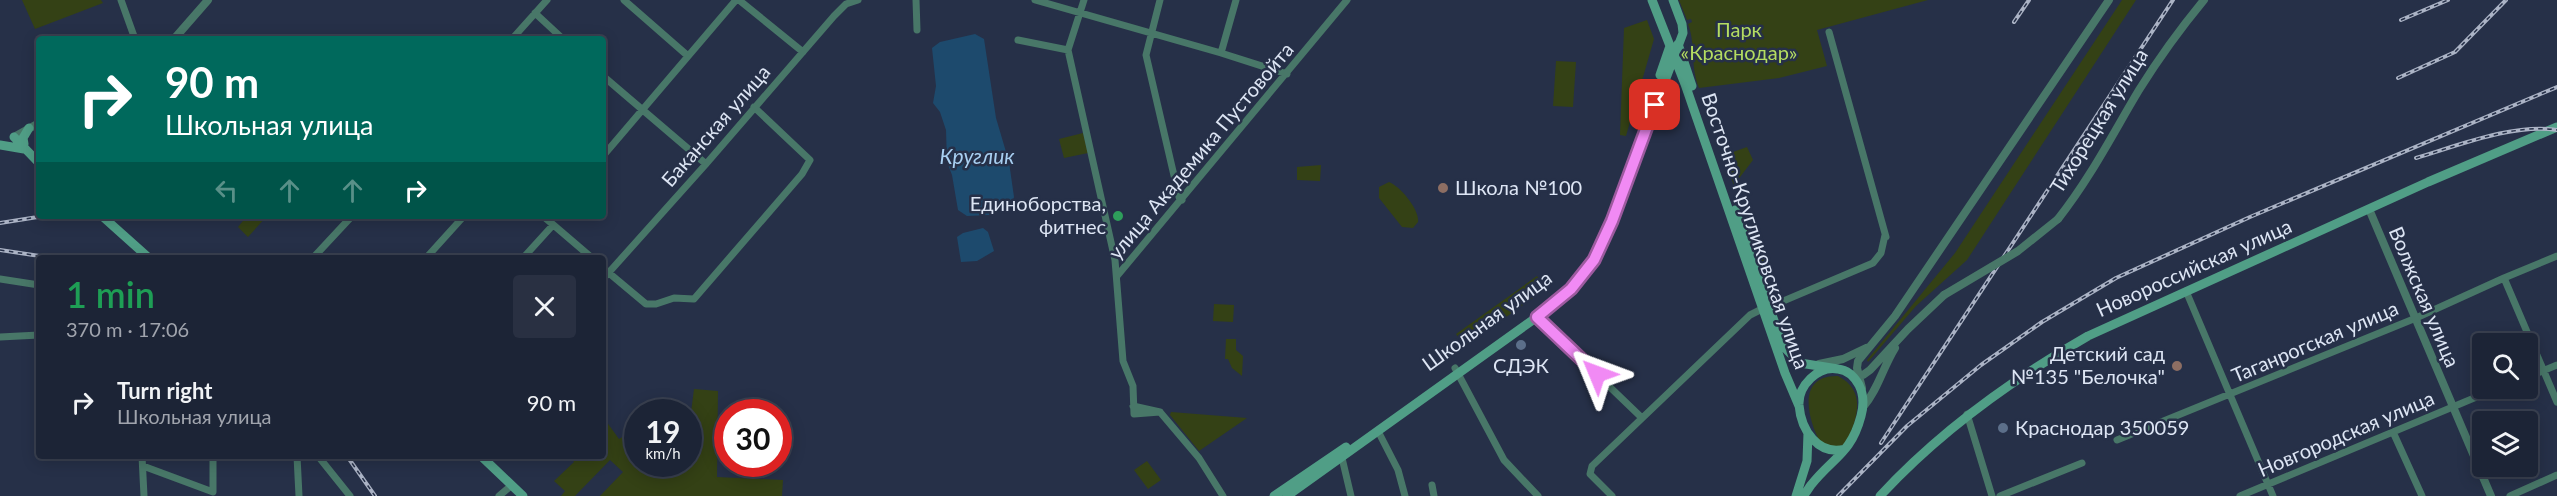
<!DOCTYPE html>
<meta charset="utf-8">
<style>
:root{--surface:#1c2436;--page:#293042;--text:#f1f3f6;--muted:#a0a4ad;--line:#3a4151}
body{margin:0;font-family:Lato,sans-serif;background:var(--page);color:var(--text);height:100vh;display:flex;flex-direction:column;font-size:22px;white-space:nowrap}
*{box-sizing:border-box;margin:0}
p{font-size:20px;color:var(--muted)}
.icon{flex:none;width:33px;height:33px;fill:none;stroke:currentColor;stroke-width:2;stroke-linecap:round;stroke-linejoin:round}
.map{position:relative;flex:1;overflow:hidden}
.sheet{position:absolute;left:36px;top:255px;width:570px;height:204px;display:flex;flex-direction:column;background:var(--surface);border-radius:6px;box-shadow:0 3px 15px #0003,0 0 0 2px var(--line)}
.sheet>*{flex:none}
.banner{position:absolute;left:36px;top:36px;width:570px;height:183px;border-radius:6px;box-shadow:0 3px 15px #0003,0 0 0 2px var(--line);background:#00695c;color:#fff;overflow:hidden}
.controls{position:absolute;left:2472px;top:333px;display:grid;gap:12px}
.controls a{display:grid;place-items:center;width:66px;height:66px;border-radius:6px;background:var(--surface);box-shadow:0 3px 15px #0003,0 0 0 2px var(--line);font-size:30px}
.speed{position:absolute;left:624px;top:399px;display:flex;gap:12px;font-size:30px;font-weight:700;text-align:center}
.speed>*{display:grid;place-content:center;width:78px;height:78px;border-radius:50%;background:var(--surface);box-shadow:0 3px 15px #0003,0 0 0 2px var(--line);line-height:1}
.speed small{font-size:15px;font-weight:400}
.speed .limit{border:9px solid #d22;background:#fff;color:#111}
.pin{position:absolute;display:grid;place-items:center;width:51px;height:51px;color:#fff;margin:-26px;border-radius:12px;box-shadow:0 3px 9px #0006}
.me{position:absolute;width:66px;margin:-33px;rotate:314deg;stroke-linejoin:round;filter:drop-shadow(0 0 4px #0008)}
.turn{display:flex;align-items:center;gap:21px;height:126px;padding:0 30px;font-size:27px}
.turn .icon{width:78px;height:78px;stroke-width:2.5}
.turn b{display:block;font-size:42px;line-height:51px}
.lanes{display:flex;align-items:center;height:57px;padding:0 30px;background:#0003;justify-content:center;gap:30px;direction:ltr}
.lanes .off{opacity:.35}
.round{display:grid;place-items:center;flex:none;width:63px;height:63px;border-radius:6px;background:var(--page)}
.headline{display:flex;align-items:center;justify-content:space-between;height:102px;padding:0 30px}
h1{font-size:36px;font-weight:600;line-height:45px;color:#1e9e55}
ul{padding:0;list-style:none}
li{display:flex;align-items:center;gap:18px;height:90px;padding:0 30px}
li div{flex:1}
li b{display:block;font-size:22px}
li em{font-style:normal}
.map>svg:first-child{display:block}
.green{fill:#344115}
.water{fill:#1d4a6d}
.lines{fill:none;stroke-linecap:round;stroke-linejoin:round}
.minor{stroke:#487768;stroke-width:7}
.tertiary{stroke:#487768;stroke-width:8}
.secondary{stroke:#509e86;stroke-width:9}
.rail-casing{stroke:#abb3c5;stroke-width:4}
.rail{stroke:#263048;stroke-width:1.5;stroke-dasharray:4.5;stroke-linecap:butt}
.tertiary-bridge{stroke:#487768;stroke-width:8}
.route-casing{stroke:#9d5a9f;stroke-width:15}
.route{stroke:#f18af4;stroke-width:10}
.education-dot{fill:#8d6e63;stroke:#263048;stroke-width:2}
.leisure-dot{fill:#2e9e5b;stroke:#263048;stroke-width:2}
.service-dot{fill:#5c6f8a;stroke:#263048;stroke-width:2}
.labels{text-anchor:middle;stroke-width:5;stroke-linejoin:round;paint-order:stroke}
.park-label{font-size:20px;fill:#b4dc61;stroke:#263048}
.street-label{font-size:20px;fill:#dde5f4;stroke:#263048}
.poi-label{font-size:20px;fill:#dde5f4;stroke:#263048;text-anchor:start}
.water-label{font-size:21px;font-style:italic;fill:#a8cff1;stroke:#263048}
</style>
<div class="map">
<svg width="2557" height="496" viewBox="0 0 2557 496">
<rect width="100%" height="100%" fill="#263048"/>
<path class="green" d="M 22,0 L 101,0 L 103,3 L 35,29 Z
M 1679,0 L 1928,0 L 1817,30 L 1827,66 L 1779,78 L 1699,88 C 1690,67 1696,44 1688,24 L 1692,22 L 1691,19 L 1687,20 Z
M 2122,0 L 2136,0 L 1967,260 L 1916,306 L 1868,362 L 1867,360 L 1955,253 Z
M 1647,20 L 1654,39 L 1626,136 L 1620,135 L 1624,28 Z
M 1556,61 L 1576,62 L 1573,107 L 1553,106 Z
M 1083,133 L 1088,153 L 1064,158 L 1059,139 Z
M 1747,147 L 1753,160 L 1734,185 L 1722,156 Z
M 1321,165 L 1320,181 L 1297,180 L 1297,167 Z
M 1389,182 C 1400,186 1420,210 1418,222 L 1413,228 L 1402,227 L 1379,198 L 1379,187 Z
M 247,216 L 267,216 L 248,237 L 238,227 Z
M 1745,226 L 1755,231 L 1769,270 L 1766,283 Z
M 1537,276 L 1546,289 L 1465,346 L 1456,334 Z
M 1214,304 L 1234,305 L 1233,322 L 1213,321 Z
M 1226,339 L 1236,339 L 1236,350 L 1243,356 L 1242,376 L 1232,368 L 1228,359 L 1225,359 Z
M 1838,376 C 1867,391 1857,418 1847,443 L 1836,448 L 1820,442 C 1807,417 1797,375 1838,376 Z
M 694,389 L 718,391 L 717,477 L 783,480 L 782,496 L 600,496 L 623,472 L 610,460 L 575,496 L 561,496 L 565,491 L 554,481 L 574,462 L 569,456 L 603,456 L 603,423 L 606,421 L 619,439 L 634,430 L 635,446 L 637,447 L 638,464 L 688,464 L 689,428 Z
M 1171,412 L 1247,418 L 1199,451 L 1170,415 Z
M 1147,461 L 1161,480 L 1148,489 L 1134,470 Z"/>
<path class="water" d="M 975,34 L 984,39 L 996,118 L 1009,162 L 1014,197 L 1012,204 L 989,215 L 967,216 L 958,210 L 952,175 L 947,162 L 946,130 L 940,112 L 933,103 L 936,86 L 932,48 L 940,42 Z
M 983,228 L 988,232 L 994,251 L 977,261 L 961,262 L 957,237 L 963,233 Z"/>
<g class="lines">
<path class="minor" d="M 121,0 L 135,39
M 624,0 L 688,56
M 739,0 L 803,52
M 916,0 L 917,30
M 1035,0 L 1221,53 L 1287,74
M 1084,0 L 1068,50 L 1115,260 L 1123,361 L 1133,386 L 1134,414 L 1160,412
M 1160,0 L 1146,55 L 1179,197 L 1182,200
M 535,13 L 563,39
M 1829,32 L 1886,237
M 512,39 L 547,0
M 1018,40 L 1068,50
M 1221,53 L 1236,0
M 603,76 L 706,164
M 603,156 L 736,0
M 543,216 L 592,258
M 313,258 L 352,216
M 426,258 L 464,216
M 523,258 L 553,225
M 603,268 L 646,304 L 656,304 L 674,298 L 694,299 L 802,174 L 810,160 L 754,107
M 1117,276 L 1347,0
M 2504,278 L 2557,402
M 0,279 L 39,285
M 603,279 L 706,164 L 834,16 L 846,4 L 858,0
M 2186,291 L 2273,496
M 1769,307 L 1873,263 L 1881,253 L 1885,235
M 1537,317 L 1641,417
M 0,337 L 39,335
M 1455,368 L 1504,460 L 1538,496
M 2528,377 L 2557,365
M 1133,406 L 1160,412 L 1199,458 L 1223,496
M 1967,414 L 1992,496
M 1378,431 L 1398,470 L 1405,496
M 2393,432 L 2422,496
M 2117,440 L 2416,318 L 2504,278 L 2557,256
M 142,456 L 144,496
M 297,456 L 299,496
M 318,456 L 350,496
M 1342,458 L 1351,496
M 143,466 L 213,492 L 213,456
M 1432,485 L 1434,496
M 499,496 L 512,485
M 1612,496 L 1590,474 L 1592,466 L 1750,315 L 1762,309
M 2000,496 L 2082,463
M 2240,496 L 2498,388
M 2510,496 L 2557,475"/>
<path class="tertiary" d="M 174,39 L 208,0
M 14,137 L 39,123
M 2369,209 L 2491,496
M 2058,219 C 2091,177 2112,135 2139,90 C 2159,58 2180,29 2204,0
M 1819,364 L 1843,359 L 1866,348
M 1855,374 L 1863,375 L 1870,370 L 1908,329 L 1944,295
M 1862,388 L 1857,368 L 1858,361 L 1895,316 L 2109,0
M 1863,407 C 1878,390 1883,367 1895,348"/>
<path class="secondary" d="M 1652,0 L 1685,84 L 1785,373 L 1799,406
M 1678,44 L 1692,86
M 1660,75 L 1670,46
M 14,137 L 39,163
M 24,144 L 23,138 L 29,128
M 0,145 L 24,149
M 1735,210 L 1783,346 L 1800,363 L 1838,369
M 102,216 L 149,258
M 481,456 L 523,496
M 1274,496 L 1346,447
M 1287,496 L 1537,317 L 1571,289 L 1594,260 L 1615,214 L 1683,33 L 1682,24 L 1673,0
M 1796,496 L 1807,461 L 1808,433
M 1803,496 C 1806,493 1808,489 1811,485 C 1833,457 1851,454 1861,416 C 1864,405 1864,395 1859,385 C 1854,376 1847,370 1838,369 C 1818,365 1798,386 1799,405 C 1801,430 1818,456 1845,449
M 1880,496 C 1940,431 2011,380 2088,336 L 2428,182 L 2557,127"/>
<defs>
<path id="rail" d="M 2401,20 L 2448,0
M 2014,22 L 2029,0
M 2398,78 L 2455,52 L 2506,0
M 2416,158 C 2457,146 2514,123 2557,130
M 0,223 L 44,216
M 0,250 L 53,258
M 1881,443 L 2173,0
M 347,456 L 375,496
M 1838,496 L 1907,426 L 1981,365 L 2042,322 L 2116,278 L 2250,217 L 2557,87"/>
</defs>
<use href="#rail" class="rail-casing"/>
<use href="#rail" class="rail"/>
<path class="tertiary-bridge" d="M 1944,295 L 2018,251 L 2058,219"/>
</g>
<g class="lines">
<defs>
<path id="route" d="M 1597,374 L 1537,317 L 1571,289 L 1594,260 L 1612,221 L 1655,105"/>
</defs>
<use href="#route" class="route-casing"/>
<use href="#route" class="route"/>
</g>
<g class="education-dot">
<circle cx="1443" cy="188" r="6"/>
<circle cx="2177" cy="366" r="6"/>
</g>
<circle class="leisure-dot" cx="1118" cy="216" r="6"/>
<g class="service-dot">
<circle cx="1521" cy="345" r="6"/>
<circle cx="2003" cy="428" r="6"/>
</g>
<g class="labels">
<g class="park-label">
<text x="1739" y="37">Парк<tspan x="1739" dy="23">«Краснодар»</tspan></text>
</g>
<g class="street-label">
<text transform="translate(2099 121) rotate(-58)" y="7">Тихорецкая улица</text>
<text transform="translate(716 126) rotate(-49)" y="7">Баканская улица</text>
<text transform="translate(1201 151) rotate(-50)" y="7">улица Академика Пустовойта</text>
<text transform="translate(1755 231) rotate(71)" y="7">Восточно-Кругликовская улица</text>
<text transform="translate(2194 268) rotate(-24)" y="7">Новороссийская улица</text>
<text transform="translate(2424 297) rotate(67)" y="7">Волжская улица</text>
<text transform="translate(1487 321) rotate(-36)" y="7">Школьная улица</text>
<text transform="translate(2315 342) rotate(-23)" y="7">Таганрогская улица</text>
<text transform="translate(2346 434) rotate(-23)" y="7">Новгородская улица</text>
</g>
<g class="poi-label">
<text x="1455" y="195">Школа №100</text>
<text x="1106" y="211" text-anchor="end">Единоборства,<tspan x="1106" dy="23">фитнес</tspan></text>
<text x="2165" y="361" text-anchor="end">Детский сад<tspan x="2165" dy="23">№135 "Белочка"</tspan></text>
<text x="1521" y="373" text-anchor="middle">СДЭК</text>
<text x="2015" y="435">Краснодар 350059</text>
</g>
<g class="water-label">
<text x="977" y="164">Круглик</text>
</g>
</g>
</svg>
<div class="controls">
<a><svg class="icon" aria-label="search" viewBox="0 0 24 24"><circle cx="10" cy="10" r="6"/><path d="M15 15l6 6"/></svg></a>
<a><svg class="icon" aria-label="layers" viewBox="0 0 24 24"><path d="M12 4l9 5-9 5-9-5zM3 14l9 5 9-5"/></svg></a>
</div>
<div class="speed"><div>19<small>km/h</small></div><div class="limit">30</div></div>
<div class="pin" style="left:1655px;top:105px;background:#d93025"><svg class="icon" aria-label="arrive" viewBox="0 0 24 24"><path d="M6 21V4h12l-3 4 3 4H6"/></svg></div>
<svg class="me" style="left:1597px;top:374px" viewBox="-20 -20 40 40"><path d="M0-17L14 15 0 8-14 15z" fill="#f18af4" stroke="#fff" stroke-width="4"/></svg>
<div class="banner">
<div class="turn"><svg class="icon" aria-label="right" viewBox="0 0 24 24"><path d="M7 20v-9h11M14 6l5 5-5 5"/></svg><div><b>90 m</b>Школьная улица</div></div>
<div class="lanes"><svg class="icon off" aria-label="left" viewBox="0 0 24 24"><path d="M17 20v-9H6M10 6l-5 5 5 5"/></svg><svg class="icon off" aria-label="ahead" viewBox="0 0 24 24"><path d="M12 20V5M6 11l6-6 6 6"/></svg><svg class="icon off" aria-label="ahead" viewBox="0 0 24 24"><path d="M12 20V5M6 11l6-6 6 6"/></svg><svg class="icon" aria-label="right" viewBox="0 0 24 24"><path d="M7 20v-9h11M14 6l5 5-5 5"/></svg></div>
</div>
<section class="sheet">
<div class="headline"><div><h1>1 min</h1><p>370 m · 17:06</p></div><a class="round"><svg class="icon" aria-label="close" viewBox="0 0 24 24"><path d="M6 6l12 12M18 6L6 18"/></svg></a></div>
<ul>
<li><svg class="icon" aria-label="right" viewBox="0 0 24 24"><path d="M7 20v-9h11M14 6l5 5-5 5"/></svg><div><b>Turn right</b><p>Школьная улица</p></div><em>90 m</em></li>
</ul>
</section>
</div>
